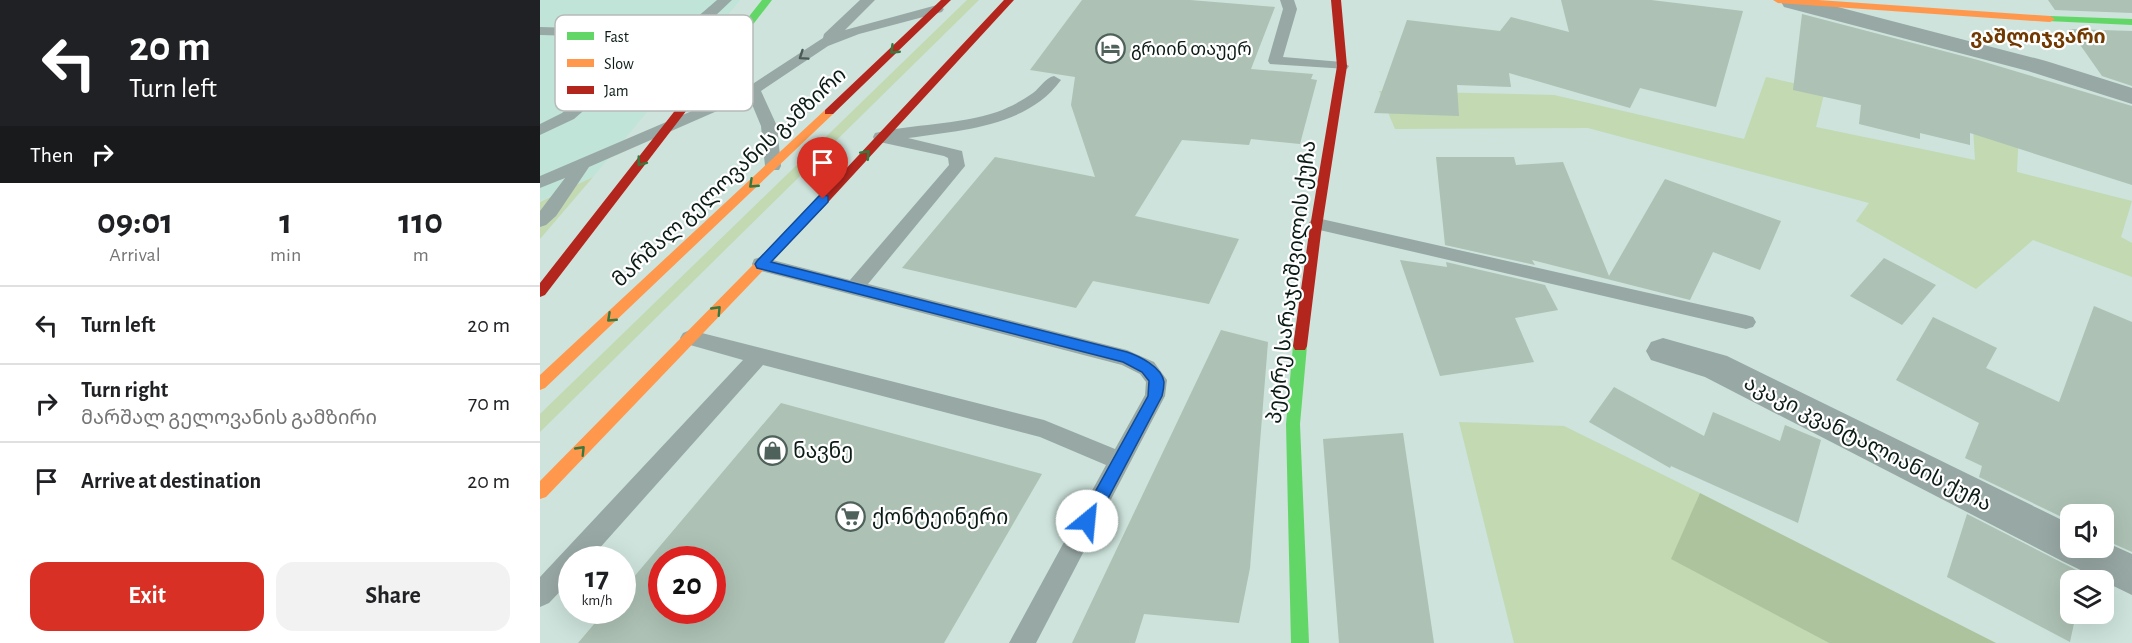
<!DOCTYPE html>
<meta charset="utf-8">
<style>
:root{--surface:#fff;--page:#f2f2f2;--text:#202124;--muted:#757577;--line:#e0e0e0;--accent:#d93025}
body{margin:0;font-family:"Alegreya Sans","Noto Sans Georgian",sans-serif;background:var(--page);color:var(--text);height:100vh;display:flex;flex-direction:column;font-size:22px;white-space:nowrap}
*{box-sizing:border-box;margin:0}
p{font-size:20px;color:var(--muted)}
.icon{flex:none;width:33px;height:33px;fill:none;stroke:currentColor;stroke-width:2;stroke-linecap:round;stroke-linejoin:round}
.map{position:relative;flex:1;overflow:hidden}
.sheet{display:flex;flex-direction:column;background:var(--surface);width:540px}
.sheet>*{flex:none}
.top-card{background:#202124;color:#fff;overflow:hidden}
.tools{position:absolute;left:1520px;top:504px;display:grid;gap:12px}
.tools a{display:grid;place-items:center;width:54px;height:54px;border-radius:12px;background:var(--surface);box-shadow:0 6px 24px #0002;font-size:30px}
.speed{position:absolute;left:18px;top:546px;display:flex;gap:12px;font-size:30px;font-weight:700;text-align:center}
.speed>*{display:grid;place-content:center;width:78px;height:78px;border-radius:50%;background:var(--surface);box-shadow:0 6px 24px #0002;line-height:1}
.speed small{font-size:15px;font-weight:400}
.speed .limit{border:9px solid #d22;background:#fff;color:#111}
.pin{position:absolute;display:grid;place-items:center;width:51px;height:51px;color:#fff;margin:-62px -26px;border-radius:50% 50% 50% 0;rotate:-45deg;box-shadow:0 0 6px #0007}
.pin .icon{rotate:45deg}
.me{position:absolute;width:66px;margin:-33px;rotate:28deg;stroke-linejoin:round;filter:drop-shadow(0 0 4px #0008)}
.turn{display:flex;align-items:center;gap:21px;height:126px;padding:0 30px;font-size:27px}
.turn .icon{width:78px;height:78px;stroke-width:2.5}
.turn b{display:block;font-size:42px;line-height:51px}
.then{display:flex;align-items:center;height:57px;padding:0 30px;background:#0003;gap:12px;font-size:22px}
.eta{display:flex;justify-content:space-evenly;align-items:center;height:102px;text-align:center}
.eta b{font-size:36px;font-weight:700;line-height:42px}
.cta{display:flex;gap:12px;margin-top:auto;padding:12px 30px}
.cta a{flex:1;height:69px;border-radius:18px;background:var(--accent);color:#fff;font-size:24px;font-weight:700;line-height:69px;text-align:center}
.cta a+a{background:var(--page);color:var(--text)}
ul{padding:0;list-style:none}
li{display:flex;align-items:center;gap:18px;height:78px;padding:0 30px;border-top:2px solid var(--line)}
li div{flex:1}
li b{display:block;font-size:22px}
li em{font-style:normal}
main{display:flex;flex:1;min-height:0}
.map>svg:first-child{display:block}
.built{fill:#c0e5d8}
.green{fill:#c2d9b2}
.forest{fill:#adc39d}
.building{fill:#adc1b4;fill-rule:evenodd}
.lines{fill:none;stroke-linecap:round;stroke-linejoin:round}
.lane{fill:#98a8a5;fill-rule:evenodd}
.street{fill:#98a8a5;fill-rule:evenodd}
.fast{fill:#63d668;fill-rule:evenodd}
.slow{fill:#ff974d;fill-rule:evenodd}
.jam{fill:#b3261e;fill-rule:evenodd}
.oneway{stroke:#37783f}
.oneway2{stroke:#4a5a56}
.route{fill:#1a73e8;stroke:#114b97;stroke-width:1.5}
.labels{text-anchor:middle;stroke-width:4.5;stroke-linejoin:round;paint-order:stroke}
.far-poi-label{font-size:18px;fill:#0b1b16;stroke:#fff;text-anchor:start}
.far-quarter-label{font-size:20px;font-weight:bold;fill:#713800;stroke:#fff}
.street-label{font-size:21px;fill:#0b1b16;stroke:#fff}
.poi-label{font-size:21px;fill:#0b1b16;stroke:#fff;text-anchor:start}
.key{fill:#fff;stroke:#b6bbb9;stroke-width:1.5}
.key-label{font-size:16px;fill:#0b1b16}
</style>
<main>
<section class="sheet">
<div class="top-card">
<div class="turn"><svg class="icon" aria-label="left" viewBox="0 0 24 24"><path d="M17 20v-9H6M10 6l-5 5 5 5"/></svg><div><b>20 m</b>Turn left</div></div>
<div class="then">Then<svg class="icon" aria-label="right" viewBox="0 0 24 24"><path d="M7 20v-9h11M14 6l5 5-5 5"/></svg></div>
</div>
<div class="eta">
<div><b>09:01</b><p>Arrival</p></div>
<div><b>1</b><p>min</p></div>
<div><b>110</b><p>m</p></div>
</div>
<ul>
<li><svg class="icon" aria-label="left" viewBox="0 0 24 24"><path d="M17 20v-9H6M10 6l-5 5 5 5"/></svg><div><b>Turn left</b></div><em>20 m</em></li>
<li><svg class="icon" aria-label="right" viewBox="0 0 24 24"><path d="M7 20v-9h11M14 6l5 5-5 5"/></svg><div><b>Turn right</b><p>მარშალ გელოვანის გამზირი</p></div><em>70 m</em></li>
<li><svg class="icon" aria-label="arrive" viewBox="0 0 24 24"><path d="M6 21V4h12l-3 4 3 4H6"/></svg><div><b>Arrive at destination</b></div><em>20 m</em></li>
</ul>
<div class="cta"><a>Exit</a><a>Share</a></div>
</section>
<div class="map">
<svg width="1592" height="643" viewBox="0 0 1592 643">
<rect width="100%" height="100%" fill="#cde3db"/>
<path class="built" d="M 0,0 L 200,0 L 53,177 L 0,201 Z"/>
<path class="green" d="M 427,0 L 439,0 L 0,432 L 0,414 Z
M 1226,77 L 1285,90 L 1276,127 L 1435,160 L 1431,93 L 1480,104 L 1477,172 L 1592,201 L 1581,237 L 1592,243 L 1592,277 L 1493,240 L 1436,289 L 1316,221 L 1329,203 L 1048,128 L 855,129 L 839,91 L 1014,95 L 1204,139 Z
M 53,177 L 0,239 L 0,202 Z
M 919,422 L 1024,426 L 1160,493 L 1132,559 L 1289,643 L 974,643 Z"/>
<path class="forest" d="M 1160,493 L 1456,643 L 1289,643 L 1131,559 Z"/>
<path class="building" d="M 542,0 L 650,0 L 735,7 L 711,69 L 773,74 L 771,79 L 777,80 L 760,144 L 711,139 L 709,145 L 642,140 L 595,216 L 699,239 L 669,304 L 553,281 L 536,308 L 362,268 L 455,157 L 555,177 L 531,105 L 535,77 L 490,70 Z
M 1021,0 L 1111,0 L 1203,11 L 1176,107 L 1100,88 L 1090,108 L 969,73 L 971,87 L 917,85 L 919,116 L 834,113 L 867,20 L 960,31 L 971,17 L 1029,32 Z
M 1508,0 L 1592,0 L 1592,13 L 1515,10 Z
M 1262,14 L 1438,60 L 1592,106 L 1592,185 L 1430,133 L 1430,145 L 1380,133 L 1380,139 L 1319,124 L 1321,105 L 1253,90 Z
M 1529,29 L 1592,31 L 1592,86 L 1562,76 Z
M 896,157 L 974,157 L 976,165 L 1023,162 L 1069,276 L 1125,179 L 1241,221 L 1220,270 L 1173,252 L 1150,300 L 992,260 L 995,265 L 905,245 Z
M 1344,258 L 1396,285 L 1362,325 L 1310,296 Z
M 860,260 L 907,267 L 906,262 L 1005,285 L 1018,310 L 975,318 L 994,362 L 900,376 Z
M 1554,306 L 1592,322 L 1592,552 L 1563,539 L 1563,514 L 1530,514 L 1530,521 L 1439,477 L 1442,466 L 1425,458 L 1439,423 L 1356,380 L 1393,317 L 1457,348 L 1446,368 L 1519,402 Z
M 681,330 L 728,342 L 710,568 L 699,623 L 604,614 L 595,643 L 532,643 Z
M 1074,387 L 1164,436 L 1173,412 L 1240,441 L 1245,425 L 1281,440 L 1258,523 L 1131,466 L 1130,468 L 1049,422 Z
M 241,403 L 502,474 L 404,643 L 38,643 L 66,610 L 82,610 L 82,591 ZM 122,560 L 172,560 L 172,610 L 122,610 Z
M 863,433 L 894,643 L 799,643 L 783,439 Z
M 1427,514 L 1544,574 L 1542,580 L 1530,580 L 1530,614 L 1536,614 L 1530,642 L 1407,577 Z"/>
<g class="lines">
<path class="lane" d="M 177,0 L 192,0 L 155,35 L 143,39 L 0,35 L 0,27 L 141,31 Z
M 320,0 L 335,0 L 305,30 L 397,5 L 404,9 L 402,12 L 319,34 L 288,46 L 221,91 L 237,126 L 241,166 L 239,170 L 227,170 L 225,166 L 221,126 L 209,97 L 49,167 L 16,216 L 6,225 L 0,227 L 0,211 L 25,178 L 0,188 L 0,176 L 208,87 L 283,38 L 284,34 Z
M 740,0 L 754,0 L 757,9 L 743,57 L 802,62 L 809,66 L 807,69 L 730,64 L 728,61 L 743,9 Z
M 84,64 L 89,65 L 91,68 L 89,71 L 34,119 L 0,135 L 0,124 L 22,113 L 79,65 Z
M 514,76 L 521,80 C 487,127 421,130 368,138 L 422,151 L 425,166 L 328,284 L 587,350 L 614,362 L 627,380 L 625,396 L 496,643 L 469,643 L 566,465 L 500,437 L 223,365 L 49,560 L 32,560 L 32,579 L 9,603 L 0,607 L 0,577 L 203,360 L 143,343 L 140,338 L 143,333 L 150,330 L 504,420 L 575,449 L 605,395 L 606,382 L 600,374 L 582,365 L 221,271 L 214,269 L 212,264 L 214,259 L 221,257 L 310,280 L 409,165 L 408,158 L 404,156 L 335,141 L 333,137 L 335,133 C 373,124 418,125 457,112 C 470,107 482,101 493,93 C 501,87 505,78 514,76 Z
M 777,218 L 1206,315 L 1213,317 L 1216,322 L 1213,327 L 1206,329 L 771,228 L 768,224 L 771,220 Z"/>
<path class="street" d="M 1240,0 L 1271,0 L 1506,61 L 1592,88 L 1592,104 L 1488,71 L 1244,7 Z
M 1123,338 L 1187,356 L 1530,524 L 1530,548 L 1563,548 L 1563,541 L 1592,554 L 1592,595 L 1522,561 L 1165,377 L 1111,360 L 1106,351 L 1111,342 Z"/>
<path class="fast" d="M 222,0 L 232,0 L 163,89 L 155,89 L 155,85 Z
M 1510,16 L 1592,19 L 1592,25 L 1507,21 L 1505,19 Z
M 760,341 L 765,342 L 767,346 L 760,424 L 769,643 L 751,643 L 746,424 L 753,346 L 755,342 Z"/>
<path class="slow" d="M 1233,0 L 1278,0 L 1510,16 L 1515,19 L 1510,22 L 1238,3 Z
M 289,109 L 294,112 L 293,114 L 5,388 L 0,390 L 0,375 L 285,110 Z
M 276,204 L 280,205 L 282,208 L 280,211 L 6,497 L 0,499 L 0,481 L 272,205 Z"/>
<path class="jam" d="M 401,0 L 411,0 L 293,114 L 285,114 L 285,110 Z
M 464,0 L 474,0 L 280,211 L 272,211 L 270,208 L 272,205 Z
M 791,0 L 801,0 L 807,66 L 781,233 L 767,346 L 765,350 L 755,350 L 753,346 L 769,233 L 797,66 Z
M 159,84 L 164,87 L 163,89 L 5,295 L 0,297 L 0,283 L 155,85 Z"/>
</g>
<defs><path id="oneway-chevron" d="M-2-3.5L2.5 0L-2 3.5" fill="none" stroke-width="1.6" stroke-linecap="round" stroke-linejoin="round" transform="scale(1.5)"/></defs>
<g class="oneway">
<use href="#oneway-chevron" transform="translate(354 50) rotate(136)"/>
<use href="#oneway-chevron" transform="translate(326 154) rotate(-47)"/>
<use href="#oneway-chevron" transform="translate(101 162) rotate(128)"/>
<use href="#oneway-chevron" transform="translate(213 184) rotate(137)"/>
<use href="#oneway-chevron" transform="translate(177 310) rotate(-46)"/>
<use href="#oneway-chevron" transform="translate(71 318) rotate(137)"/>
<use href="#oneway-chevron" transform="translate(41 450) rotate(-46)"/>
</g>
<use class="oneway2" href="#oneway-chevron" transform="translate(263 56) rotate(146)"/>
<path class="route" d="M 283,195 L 288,196 L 288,202 L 231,262 L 587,352 C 599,356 622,367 624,382 C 624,386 623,392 622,396 L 553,527 L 547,529 L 542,527 L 539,521 L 608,396 L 609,381 L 602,372 L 583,362 L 217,268 L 215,264 L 217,261 L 279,196 Z"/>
<defs>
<symbol id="hotel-ring" viewBox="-11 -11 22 22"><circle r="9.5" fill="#fff" stroke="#4f615b" stroke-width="1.5"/><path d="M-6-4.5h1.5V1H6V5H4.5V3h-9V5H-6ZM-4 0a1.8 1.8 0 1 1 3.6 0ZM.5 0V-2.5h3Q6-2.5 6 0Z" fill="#4f615b"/></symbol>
<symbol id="shop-ring" viewBox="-11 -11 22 22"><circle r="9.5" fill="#fff" stroke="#4f615b" stroke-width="1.5"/><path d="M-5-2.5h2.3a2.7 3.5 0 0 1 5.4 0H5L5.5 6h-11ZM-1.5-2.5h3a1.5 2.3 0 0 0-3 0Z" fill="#4f615b"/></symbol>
<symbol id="supermarket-ring" viewBox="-11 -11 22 22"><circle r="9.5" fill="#fff" stroke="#4f615b" stroke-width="1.5"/><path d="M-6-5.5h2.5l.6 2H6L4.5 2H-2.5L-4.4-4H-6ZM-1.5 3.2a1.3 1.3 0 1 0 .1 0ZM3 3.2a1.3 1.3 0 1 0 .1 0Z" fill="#4f615b"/></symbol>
</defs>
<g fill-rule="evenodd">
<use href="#hotel-ring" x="554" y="32" width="33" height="33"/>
<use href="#shop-ring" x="216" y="434" width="33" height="33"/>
<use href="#supermarket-ring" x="294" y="500" width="33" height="33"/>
</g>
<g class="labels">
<g class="far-poi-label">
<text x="591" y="55">გრიინ თაუერ</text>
</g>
<g class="far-quarter-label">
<text x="1498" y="43">ვაშლიჯვარი</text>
</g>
<g class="street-label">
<text transform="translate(189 177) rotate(-43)" y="7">მარშალ გელოვანის გამზირი</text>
<text transform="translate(751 282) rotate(-83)" y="7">პეტრე სარაჯიშვილის ქუჩა</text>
<text transform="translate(1328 443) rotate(27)" y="7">აკაკი კვანტალიანის ქუჩა</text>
</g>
<g class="poi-label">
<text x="253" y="458">ნავნე</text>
<text x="332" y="524">ქონტეინერი</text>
</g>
</g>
<rect x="15" y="15" width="198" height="96" rx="9" class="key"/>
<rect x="27" y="32" width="27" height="8" fill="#63d668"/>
<rect x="27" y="59" width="27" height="8" fill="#ff974d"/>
<rect x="27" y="86" width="27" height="8" fill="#b3261e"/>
<g class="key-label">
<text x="64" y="42">Fast</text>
<text x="64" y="69">Slow</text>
<text x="64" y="96">Jam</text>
</g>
</svg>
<div class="tools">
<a><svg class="icon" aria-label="sound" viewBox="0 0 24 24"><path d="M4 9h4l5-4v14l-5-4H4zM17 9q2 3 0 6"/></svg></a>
<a><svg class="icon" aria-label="layers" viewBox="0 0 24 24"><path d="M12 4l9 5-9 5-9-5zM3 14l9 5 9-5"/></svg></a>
</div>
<div class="speed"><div>17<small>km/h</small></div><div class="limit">20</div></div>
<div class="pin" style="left:283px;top:199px;background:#d93025"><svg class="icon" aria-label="arrive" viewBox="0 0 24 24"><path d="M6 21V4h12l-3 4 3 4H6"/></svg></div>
<svg class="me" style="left:547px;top:521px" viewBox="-20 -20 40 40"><circle r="19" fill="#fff"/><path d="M0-13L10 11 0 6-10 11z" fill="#1a73e8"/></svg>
</div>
</main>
